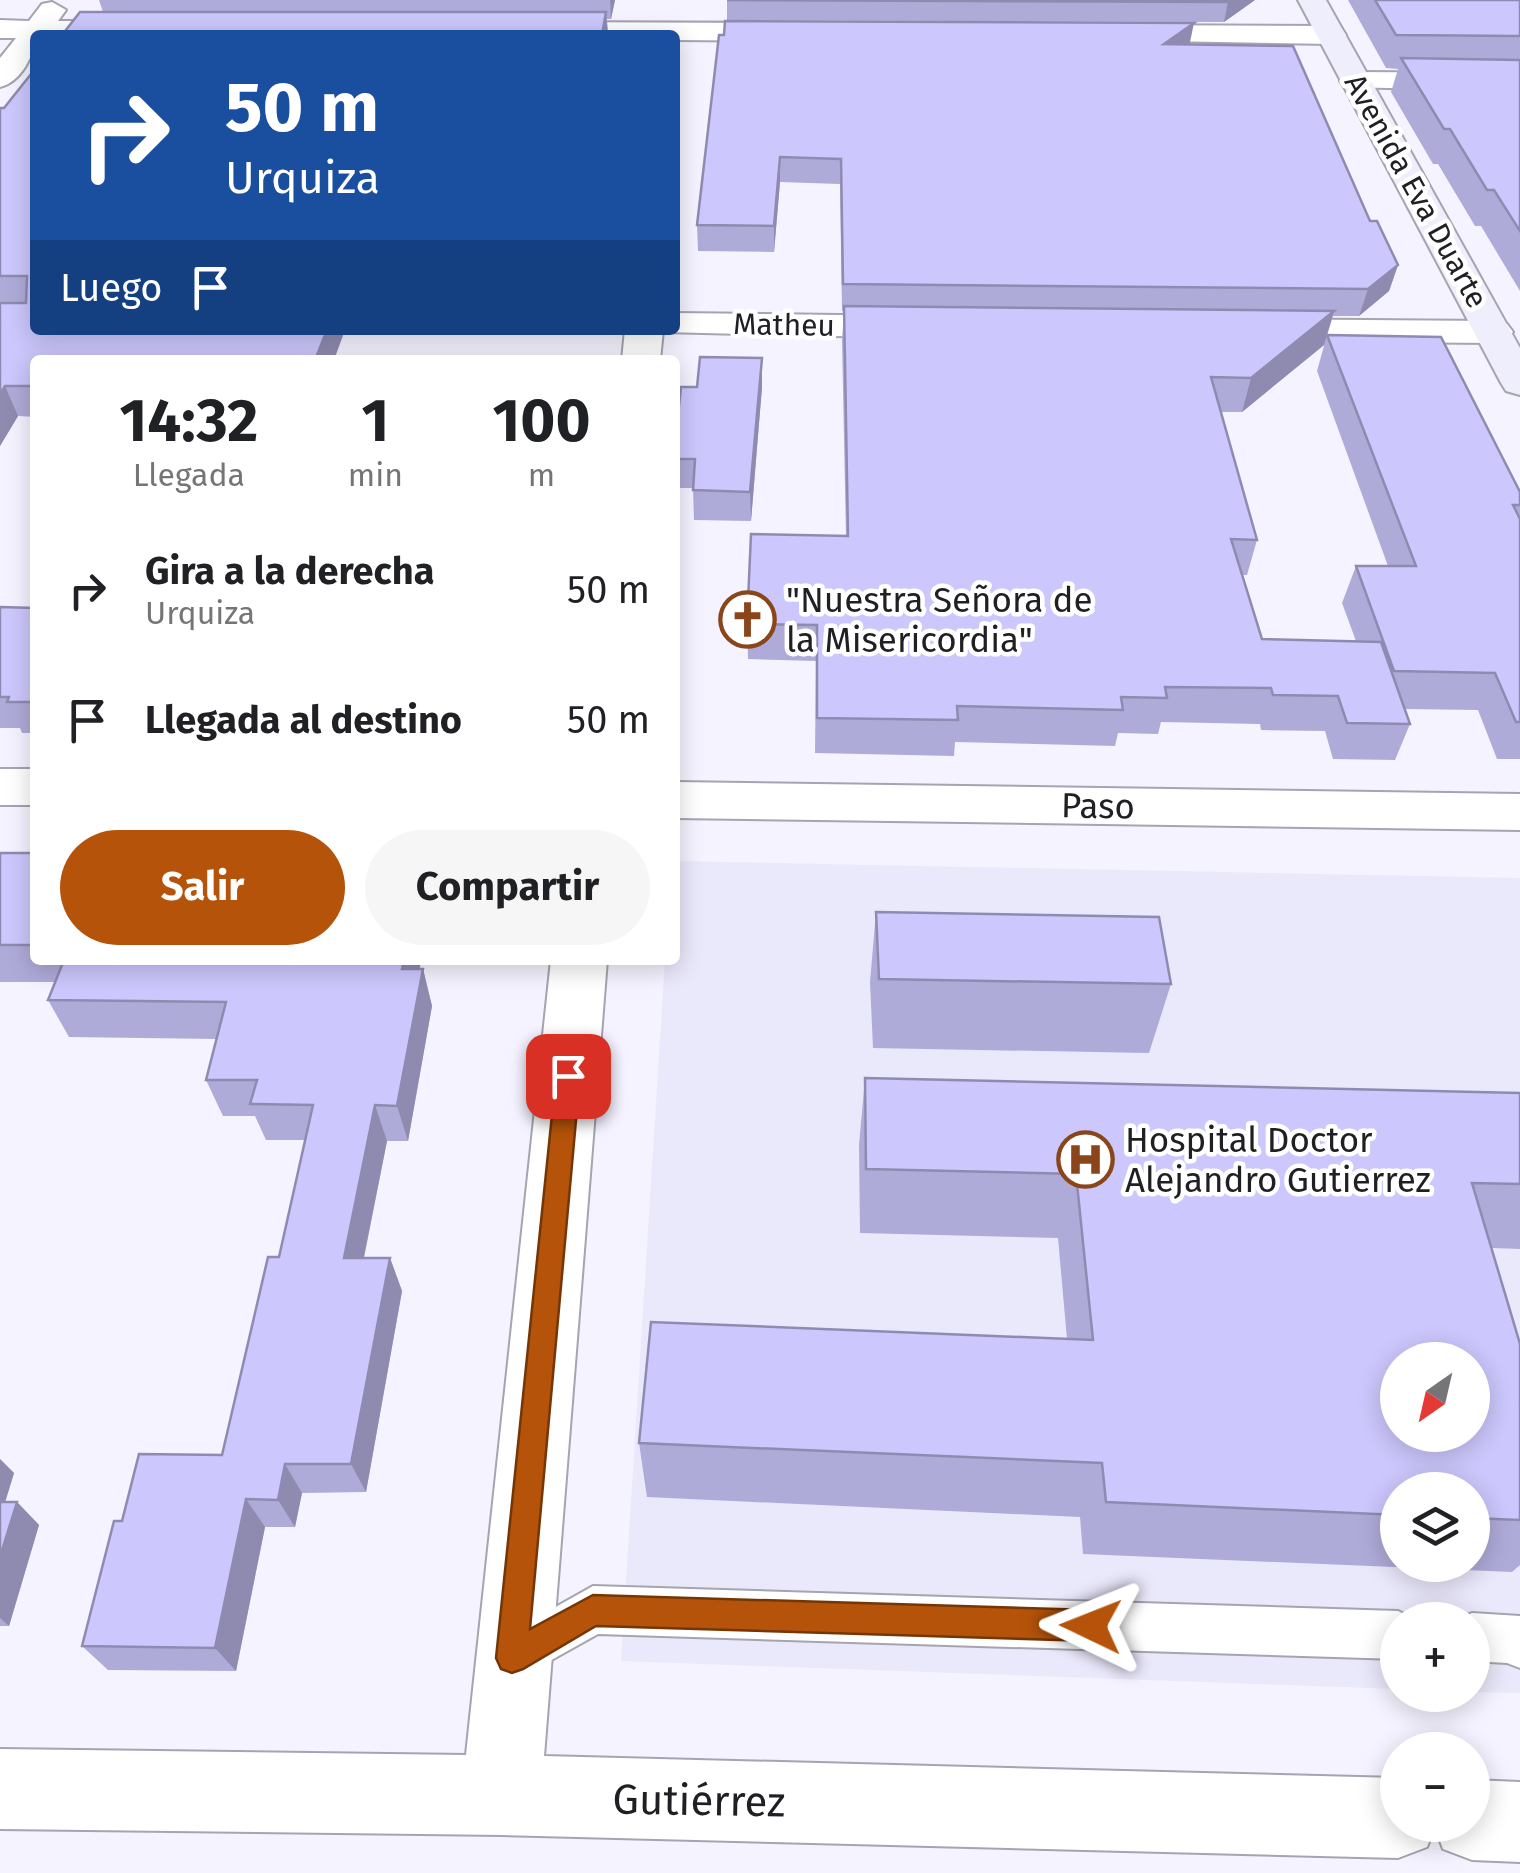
<!DOCTYPE html>
<html lang="es">
<meta charset="utf-8">
<style>
:root{--surface:#fff;--page:#f6f6f6;--text:#202124;--muted:#757577;--accent:#b45309}
body{margin:0;font-family:"Fira Sans",sans-serif;background:var(--page);color:var(--text);height:100vh;display:flex;flex-direction:column;font-size:38px;white-space:nowrap}
*{box-sizing:border-box;margin:0}
p{font-size:32px;color:var(--muted)}
.icon{flex:none;width:55px;height:55px;fill:none;stroke:currentColor;stroke-width:2;stroke-linecap:round;stroke-linejoin:round}
.map{position:relative;flex:1;overflow:hidden}
.drawer{position:absolute;left:30px;top:355px;width:650px;height:610px;display:flex;flex-direction:column;background:var(--surface);border-radius:10px;box-shadow:0 5px 25px #0003}
.drawer>*{flex:none}
.top-card{position:absolute;left:30px;top:30px;width:650px;height:305px;border-radius:10px;box-shadow:0 5px 25px #0003;background:#1a4fa0;color:#fff;overflow:hidden}
.needle{width:65px;rotate:214deg}
.buttons{position:absolute;left:1380px;top:1342px;display:grid;gap:20px}
.buttons a{display:grid;place-items:center;width:110px;height:110px;border-radius:50%;background:var(--surface);box-shadow:0 5px 25px #0003;font-size:50px}
.pin{position:absolute;display:grid;place-items:center;width:85px;height:85px;color:#fff;margin:-42px;border-radius:20px;box-shadow:0 5px 15px #0006}
.me{position:absolute;width:110px;margin:-55px;rotate:272deg;stroke-linejoin:round;filter:drop-shadow(0 0 8px #0008)}
.turn{display:flex;align-items:center;gap:35px;height:210px;padding:0 30px;font-size:45px}
.turn .icon{width:130px;height:130px;stroke-width:2.5}
.turn b{display:block;font-size:70px;line-height:85px}
.then{display:flex;align-items:center;height:95px;padding:0 30px;background:#0003;gap:20px;font-size:38px}
.eta{display:flex;justify-content:space-evenly;align-items:center;height:170px;text-align:center}
.eta b{font-size:60px;font-weight:700;line-height:70px}
.primary-button{display:flex;gap:20px;margin-top:auto;padding:20px 30px}
.primary-button a{flex:1;height:115px;border-radius:60px;background:var(--accent);color:#fff;font-size:40px;font-weight:700;line-height:115px;text-align:center}
.primary-button a+a{background:var(--page);color:var(--text)}
ul{padding:0;list-style:none}
li{display:flex;align-items:center;gap:30px;height:130px;padding:0 30px}
li div{flex:1}
li b{display:block;font-size:38px}
li em{font-style:normal}
.map>svg:first-child{display:block}
.built{fill:#eae8fb;fill-rule:evenodd}
.lines{fill:none;stroke-linecap:round;stroke-linejoin:round}
.service-casing{stroke:#a5a4af;stroke-width:4}
.minor-casing{stroke:#a5a4af;stroke-width:4}
.tertiary-casing{stroke:#a5a4af;stroke-width:4}
.secondary-casing{stroke:#a5a4af;stroke-width:4}
.service{fill:#fff;fill-rule:evenodd}
.minor{fill:#fff;fill-rule:evenodd}
.tertiary{fill:#fff;fill-rule:evenodd}
.secondary{fill:#efeefc;fill-rule:evenodd}
.wall{fill:#afabd9;fill-rule:evenodd}
.shaded-wall{fill:#8f8bb0}
.building{fill:#ccc7fc;stroke:#8f8bb0;stroke-width:2.5;fill-rule:evenodd}
.route{fill:#b45309;stroke:#753606;stroke-width:2.5}
.labels{text-anchor:middle;stroke-width:9;stroke-linejoin:round;paint-order:stroke}
.far-street-label{font-size:30px;fill:#202024;stroke:#fff}
.poi-label{font-size:35px;fill:#202024;stroke:#fff;text-anchor:start}
.street-label{font-size:35px;fill:#202024;stroke:#fff}
.near-street-label{font-size:42px;fill:#202024;stroke:#fff}
</style>
<div class="map">
<svg width="1520" height="1873" viewBox="0 0 1520 1873">
<rect width="100%" height="100%" fill="#f4f3ff"/>
<path class="built" d="M 675,861 L 1520,878 L 1520,1693 L 1473,1692 L 1472,1620 L 1398,1620 L 1397,1689 L 621,1661 L 665,960 L 675,960 ZM 1398,1360 L 1472,1360 L 1472,1435 L 1398,1435 ZM 1398,1490 L 1472,1490 L 1472,1565 L 1398,1565 Z"/>
<g class="lines">
<defs>
<path id="service" d="M 593,1586 L 1398,1611 L 1416,1620 L 1398,1620 L 1398,1659 L 598,1634 L 512,1682 L 495,1675 L 488,1658 L 495,1641 Z
M 1472,1613 L 1520,1616 L 1520,1668 L 1507,1663 L 1472,1661 L 1472,1620 L 1455,1620 Z"/>
<path id="minor" d="M 52,2 L 66,10 L 58,21 L 142,21 L 152,24 L 156,30 L 153,35 L 35,35 C 35,55 21,82 0,87 L 0,58 L 16,38 L 0,38 L 0,20 L 29,21 L 42,4 Z
M 533,22 L 797,23 L 807,26 L 811,32 L 807,38 L 797,41 L 675,40 L 675,35 L 521,35 L 519,31 L 523,25 Z
M 1118,25 L 1332,26 L 1342,29 L 1346,35 L 1342,41 L 1332,44 L 1108,40 L 1104,34 L 1108,28 Z
M 1355,72 L 1520,73 L 1520,91 L 1344,87 L 1340,81 L 1344,75 Z
M 625,330 L 663,330 L 660,360 L 622,360 Z
M 0,769 L 35,769 L 35,805 L 0,805 Z
M 675,782 L 1520,794 L 1520,830 L 675,818 Z
M 551,960 L 607,960 L 544,1756 L 1398,1778 L 1398,1825 L 1472,1825 L 1472,1780 L 1520,1782 L 1520,1862 L 1472,1860 L 1443,1849 L 1435,1827 L 1427,1847 L 1398,1858 L 502,1835 L 0,1829 L 0,1749 L 466,1755 Z"/>
<path id="tertiary" d="M 675,313 L 916,316 L 929,319 L 935,327 L 929,335 L 916,338 L 662,332 L 675,330 Z
M 1252,319 L 1494,321 L 1507,324 L 1513,332 L 1507,340 L 1494,343 L 1252,341 L 1239,338 L 1233,330 L 1239,322 Z"/>
<path id="secondary" d="M 1298,0 L 1326,0 L 1520,348 L 1520,395 L 1506,391 L 1501,383 Z"/>
</defs>
<use href="#service" class="service-casing"/>
<use href="#minor" class="minor-casing"/>
<use href="#tertiary" class="tertiary-casing"/>
<use href="#secondary" class="secondary-casing"/>
<use href="#service" class="service"/>
<use href="#minor" class="minor"/>
<use href="#tertiary" class="tertiary"/>
<use href="#secondary" class="secondary"/>
</g>
<path class="wall" d="M 99,0 L 615,0 L 611,19 L 607,19 L 608,35 L 103,12 Z
M 727,0 L 1255,0 L 1224,22 L 727,20 Z
M 1348,0 L 1520,0 L 1520,291 L 1481,226 L 1475,226 L 1438,164 L 1433,164 L 1391,92 L 1398,69 L 1386,68 Z
M 719,35 L 1190,45 L 1370,221 L 1398,265 L 1389,291 L 1359,316 L 1333,316 L 1324,345 L 1242,412 L 1221,412 L 1257,540 L 1247,575 L 1242,575 L 1262,639 L 1356,641 L 1342,603 L 1356,566 L 1388,566 L 1317,371 L 1327,335 L 1520,492 L 1520,759 L 1497,759 L 1478,710 L 1405,709 L 1410,724 L 1395,760 L 1333,759 L 1325,731 L 1261,730 L 1260,724 L 1161,722 L 1158,734 L 1118,733 L 1115,746 L 955,742 L 954,756 L 815,753 L 816,661 L 748,659 L 747,624 L 846,536 L 842,340 L 844,311 L 842,311 L 840,184 L 780,182 L 774,252 L 698,251 L 697,225 Z
M 35,69 L 35,417 L 18,416 L 0,446 L 0,108 L 4,108 Z
M 762,358 L 762,387 L 751,521 L 694,520 L 693,488 L 675,488 L 675,441 L 697,387 Z
M 0,607 L 35,608 L 35,733 L 22,733 L 20,728 L 0,728 Z
M 0,853 L 35,853 L 35,960 L 421,960 L 420,969 L 423,969 L 432,1006 L 408,1141 L 387,1141 L 364,1258 L 390,1258 L 402,1291 L 366,1492 L 302,1493 L 295,1527 L 265,1527 L 236,1671 L 108,1670 L 82,1646 L 122,1521 L 222,1455 L 279,1257 L 305,1140 L 266,1140 L 255,1116 L 223,1116 L 206,1080 L 217,1039 L 69,1037 L 48,1000 L 55,982 L 0,982 Z
M 876,912 L 1171,984 L 1149,1053 L 873,1048 L 870,982 Z
M 865,1078 L 1520,1093 L 1520,1249 L 1492,1248 L 1520,1344 L 1520,1565 L 1512,1572 L 1083,1554 L 1080,1517 L 647,1497 L 639,1443 L 1067,1339 L 1058,1238 L 860,1233 L 859,1145 ZM 1398,1490 L 1472,1490 L 1472,1565 L 1398,1565 Z
M 0,1459 L 14,1473 L 5,1502 L 17,1502 L 39,1525 L 9,1626 L 0,1626 Z"/>
<path class="shaded-wall" d="M 610,0 L 615,0 L 611,19 Z
M 1232,0 L 1255,0 L 1224,22 L 1228,2 Z
M 606,12 L 608,35 L 602,35 Z
M 1194,23 L 1189,47 L 1164,44 Z
M 780,157 L 780,182 L 774,252 L 774,226 Z
M 1398,265 L 1389,291 L 1359,316 L 1368,289 Z
M 1334,311 L 1324,345 L 1242,412 L 1251,378 Z
M 327,330 L 345,330 L 334,360 L 315,360 Z
M 762,358 L 762,387 L 751,521 L 750,492 Z
M 5,386 L 18,416 L 0,446 L 0,394 Z
M 404,960 L 421,960 L 412,1006 L 402,969 Z
M 423,969 L 432,1006 L 408,1141 L 397,1106 Z
M 375,1105 L 387,1141 L 357,1291 L 344,1258 Z
M 390,1258 L 402,1291 L 366,1492 L 351,1464 Z
M 0,1459 L 14,1473 L 0,1519 Z
M 285,1464 L 302,1493 L 295,1527 L 278,1500 Z
M 246,1499 L 265,1527 L 236,1671 L 215,1648 Z
M 17,1502 L 39,1525 L 9,1626 L 0,1618 L 0,1557 Z"/>
<path class="building" d="M 727,0 L 1232,0 L 1228,2 Z
M 1375,0 L 1520,0 L 1520,36 L 1396,35 Z
M 80,12 L 606,12 L 602,35 L 62,35 Z
M 725,21 L 1194,23 L 1164,44 L 1293,46 L 1370,221 L 1377,221 L 1398,265 L 1368,289 L 843,284 L 841,159 L 780,157 L 774,226 L 697,225 L 719,35 L 724,35 Z
M 1401,58 L 1520,60 L 1520,231 L 1494,190 L 1487,190 L 1450,129 L 1444,129 Z
M 35,69 L 35,330 L 327,330 L 315,360 L 35,360 L 35,386 L 5,386 L 0,394 L 0,303 L 26,303 L 27,276 L 0,276 L 0,108 L 4,108 Z
M 844,306 L 1334,311 L 1251,378 L 1211,377 L 1257,540 L 1231,539 L 1262,639 L 1381,642 L 1410,724 L 1347,723 L 1338,696 L 1273,695 L 1271,688 L 1165,687 L 1167,698 L 1121,697 L 1123,710 L 957,706 L 958,720 L 817,718 L 817,625 L 747,624 L 751,534 L 848,536 Z
M 1327,335 L 1441,337 L 1520,492 L 1520,505 L 1513,505 L 1520,519 L 1520,722 L 1516,722 L 1495,673 L 1394,671 L 1356,566 L 1416,566 Z
M 700,357 L 762,358 L 750,492 L 693,490 L 695,459 L 675,459 L 675,441 L 681,387 L 697,387 Z
M 0,607 L 35,608 L 35,702 L 7,702 L 9,697 L 0,697 Z
M 0,853 L 35,853 L 35,945 L 0,945 Z
M 876,912 L 1159,917 L 1171,984 L 879,979 Z
M 64,960 L 404,960 L 402,969 L 423,969 L 397,1106 L 375,1105 L 344,1258 L 390,1258 L 351,1464 L 285,1464 L 278,1500 L 246,1499 L 215,1648 L 82,1646 L 114,1521 L 122,1521 L 139,1454 L 222,1455 L 268,1257 L 279,1257 L 313,1105 L 250,1104 L 257,1080 L 206,1080 L 226,1002 L 48,1000 Z
M 865,1078 L 1520,1093 L 1520,1184 L 1472,1183 L 1520,1344 L 1520,1520 L 1472,1518 L 1472,1490 L 1398,1490 L 1398,1515 L 1106,1502 L 1102,1463 L 639,1443 L 651,1322 L 1093,1340 L 1076,1174 L 866,1169 ZM 1398,1360 L 1472,1360 L 1472,1435 L 1398,1435 Z
M 0,1502 L 17,1502 L 0,1557 Z"/>
<path class="route" d="M 568,1066 L 577,1069 L 580,1076 L 530,1629 L 593,1595 L 1091,1610 L 1102,1615 L 1107,1626 L 1102,1636 L 1091,1641 L 596,1626 L 523,1669 L 512,1673 L 501,1669 L 496,1658 L 556,1076 L 559,1069 Z"/>
<defs>
<symbol id="church-ring" viewBox="-11 -11 22 22"><circle r="9.5" fill="#fff" stroke="#8a461a" stroke-width="1.5"/><path d="M-1.2-6h2.4v3.5h3.3v2.4h-3.3V6h-2.4V-.1h-3.3v-2.4h3.3Z" fill="#8a461a"/></symbol>
<symbol id="hospital-ring" viewBox="-11 -11 22 22"><circle r="9.5" fill="#fff" stroke="#8a461a" stroke-width="1.5"/><path d="M-5-5h3v3.5h4V-5h3V5h-3V1.5h-4V5h-3Z" fill="#8a461a"/></symbol>
</defs>
<g fill-rule="evenodd">
<use href="#church-ring" x="716" y="588" width="63" height="63"/>
<use href="#hospital-ring" x="1054" y="1128" width="63" height="63"/>
</g>
<g class="labels">
<g class="far-street-label">
<text transform="translate(1416 191) rotate(61)" y="10">Avenida Eva Duarte</text>
<text transform="translate(784 325) rotate(1)" y="10">Matheu</text>
</g>
<g class="poi-label">
<text x="786" y="612">"Nuestra Señora de<tspan x="786" dy="40">la Misericordia"</tspan></text>
<text x="1125" y="1152">Hospital Doctor<tspan x="1125" dy="40">Alejandro Gutierrez</tspan></text>
</g>
<g class="street-label">
<text transform="translate(1098 806) rotate(1)" y="12">Paso</text>
</g>
<g class="near-street-label">
<text transform="translate(699 1800) rotate(1)" y="15">Gutiérrez</text>
</g>
</g>
</svg>
<div class="buttons">
<a><svg class="needle" viewBox="-14 -14 28 28"><path d="M0-13l5 13h-10z" fill="#e53935"/><path d="M0 13l5-13h-10z" fill="#757577"/></svg></a>
<a><svg class="icon" aria-label="layers" viewBox="0 0 24 24"><path d="M12 4l9 5-9 5-9-5zM3 14l9 5 9-5"/></svg></a>
<a>+</a>
<a>−</a>
</div>
<div class="pin" style="left:568px;top:1076px;background:#d93025"><svg class="icon" aria-label="arrive" viewBox="0 0 24 24"><path d="M6 21V4h12l-3 4 3 4H6"/></svg></div>
<svg class="me" style="left:1091px;top:1626px" viewBox="-20 -20 40 40"><path d="M0-17L14 15 0 8-14 15z" fill="#b45309" stroke="#fff" stroke-width="4"/></svg>
<div class="top-card">
<div class="turn"><svg class="icon" aria-label="right" viewBox="0 0 24 24"><path d="M7 20v-9h11M14 6l5 5-5 5"/></svg><div><b>50 m</b>Urquiza</div></div>
<div class="then">Luego<svg class="icon" aria-label="arrive" viewBox="0 0 24 24"><path d="M6 21V4h12l-3 4 3 4H6"/></svg></div>
</div>
<section class="drawer">
<div class="eta">
<div><b>14:32</b><p>Llegada</p></div>
<div><b>1</b><p>min</p></div>
<div><b>100</b><p>m</p></div>
</div>
<ul>
<li><svg class="icon" aria-label="right" viewBox="0 0 24 24"><path d="M7 20v-9h11M14 6l5 5-5 5"/></svg><div><b>Gira a la derecha</b><p>Urquiza</p></div><em>50 m</em></li>
<li><svg class="icon" aria-label="arrive" viewBox="0 0 24 24"><path d="M6 21V4h12l-3 4 3 4H6"/></svg><div><b>Llegada al destino</b></div><em>50 m</em></li>
</ul>
<div class="primary-button"><a>Salir</a><a>Compartir</a></div>
</section>
</div>
